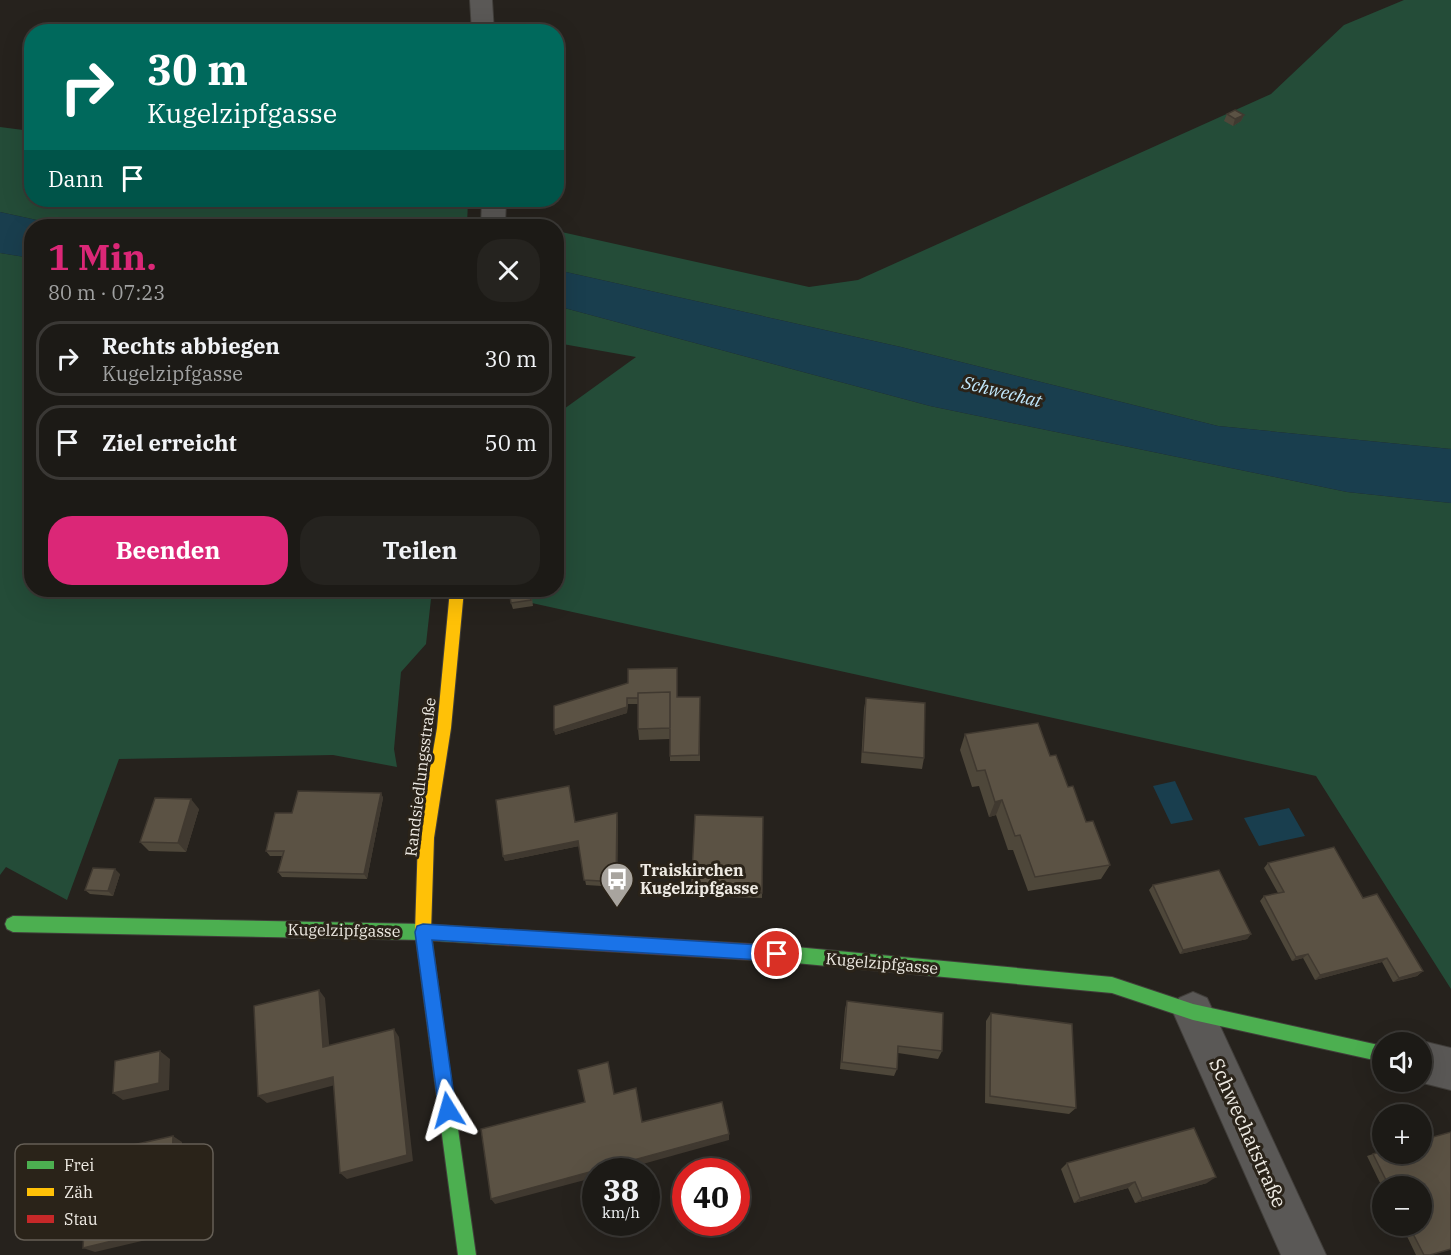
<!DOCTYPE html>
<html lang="de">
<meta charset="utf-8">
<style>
:root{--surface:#1c1a16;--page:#25231f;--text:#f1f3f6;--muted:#a0a1a1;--line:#3a3835;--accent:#db2777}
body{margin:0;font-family:"IBM Plex Serif",serif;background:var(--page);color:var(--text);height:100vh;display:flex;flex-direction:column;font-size:22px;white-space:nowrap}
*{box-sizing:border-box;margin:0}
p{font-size:20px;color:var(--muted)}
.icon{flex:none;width:33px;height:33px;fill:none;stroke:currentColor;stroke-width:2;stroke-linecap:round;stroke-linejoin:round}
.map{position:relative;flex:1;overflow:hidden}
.sheet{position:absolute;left:24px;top:219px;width:540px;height:378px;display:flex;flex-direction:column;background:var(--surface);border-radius:24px;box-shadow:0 6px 24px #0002,0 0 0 2px var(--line)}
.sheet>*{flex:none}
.top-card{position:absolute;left:24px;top:24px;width:540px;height:183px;border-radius:24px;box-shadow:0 6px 24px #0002,0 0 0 2px var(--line);background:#00695c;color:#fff;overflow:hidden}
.buttons{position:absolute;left:1372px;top:1032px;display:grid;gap:12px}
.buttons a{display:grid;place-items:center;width:60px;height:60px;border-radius:50%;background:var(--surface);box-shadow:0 6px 24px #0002,0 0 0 2px var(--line);font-size:30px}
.speed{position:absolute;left:582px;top:1158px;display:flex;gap:12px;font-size:30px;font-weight:700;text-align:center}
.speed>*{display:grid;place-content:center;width:78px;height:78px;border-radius:50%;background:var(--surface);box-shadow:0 6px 24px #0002,0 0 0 2px var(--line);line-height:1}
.speed small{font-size:15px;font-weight:400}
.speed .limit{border:9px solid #d22;background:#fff;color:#111}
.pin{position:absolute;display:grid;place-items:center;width:51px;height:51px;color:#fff;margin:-26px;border:3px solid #fff;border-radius:50%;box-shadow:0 2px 6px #0007}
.me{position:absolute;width:66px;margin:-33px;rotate:352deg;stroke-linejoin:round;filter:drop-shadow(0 0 4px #0008)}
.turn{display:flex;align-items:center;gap:21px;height:126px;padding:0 24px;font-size:27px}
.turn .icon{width:78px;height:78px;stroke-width:2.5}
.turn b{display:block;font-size:42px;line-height:51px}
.then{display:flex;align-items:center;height:57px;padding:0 24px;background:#0003;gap:12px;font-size:22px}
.round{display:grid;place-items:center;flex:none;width:63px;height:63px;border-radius:24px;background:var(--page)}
.head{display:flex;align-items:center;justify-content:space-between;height:102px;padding:0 24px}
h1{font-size:36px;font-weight:800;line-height:45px;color:var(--accent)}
.button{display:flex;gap:12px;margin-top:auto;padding:12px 24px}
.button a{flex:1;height:69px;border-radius:24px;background:var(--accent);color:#fff;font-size:24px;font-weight:800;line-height:69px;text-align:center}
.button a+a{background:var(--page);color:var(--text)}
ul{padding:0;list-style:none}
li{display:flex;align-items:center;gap:18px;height:75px;margin:0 12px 9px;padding:0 12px;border:3px solid var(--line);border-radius:24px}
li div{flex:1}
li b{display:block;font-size:22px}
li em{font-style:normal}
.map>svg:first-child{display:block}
.green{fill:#244c38}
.water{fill:#193e4e}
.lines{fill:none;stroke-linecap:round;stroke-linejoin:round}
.street-casing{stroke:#413e3a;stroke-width:2}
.fast-casing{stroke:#413e3a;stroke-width:2}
.slow-casing{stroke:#413e3a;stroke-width:2}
.jam-casing{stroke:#413e3a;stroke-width:2}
.street{fill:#5a5856;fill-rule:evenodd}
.fast{fill:#4caf50;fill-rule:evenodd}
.slow{fill:#ffc107;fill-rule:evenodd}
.jam{fill:#c62828;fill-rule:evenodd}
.wall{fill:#4e473a}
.shaded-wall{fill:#403930}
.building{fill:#5b5244;stroke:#403930;stroke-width:1.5}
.route{fill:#1a73e8;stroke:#114b97;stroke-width:1.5}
.labels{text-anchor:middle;stroke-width:6;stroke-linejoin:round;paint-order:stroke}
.street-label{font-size:16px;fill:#eeeae3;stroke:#2a2319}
.poi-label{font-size:16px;font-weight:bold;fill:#eeeae3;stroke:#2a2319;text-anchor:start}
.water-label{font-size:18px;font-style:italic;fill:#c1e8fc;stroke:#2a2319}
.near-street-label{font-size:20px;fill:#eeeae3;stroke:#2a2319}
.key{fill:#2a2319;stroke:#655f56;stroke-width:1.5}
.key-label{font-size:16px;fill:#eeeae3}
</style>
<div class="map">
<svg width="1451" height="1255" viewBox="0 0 1451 1255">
<rect width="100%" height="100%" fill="#26221d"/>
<path class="green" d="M 1404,0 L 1451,0 L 1451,449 L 1218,426 L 901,347 L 557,270 L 557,231 L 809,287 L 858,280 L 1271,94 L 1344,25 Z
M 0,127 L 31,131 L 32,200 L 468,200 L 467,226 L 64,226 L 0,212 Z
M 0,253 L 31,258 L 32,590 L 432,590 L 426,644 L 401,672 L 394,749 L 397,767 L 333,755 L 119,759 L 67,900 L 6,867 L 0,875 Z
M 557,306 L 930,406 L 1347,492 L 1451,503 L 1451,989 L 1316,776 L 477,591 L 556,590 L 557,414 L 636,357 L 557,343 Z"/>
<path class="water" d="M 0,212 L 64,226 L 67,226 L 32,226 L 31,258 L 0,253 Z
M 557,270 L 901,347 L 1218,426 L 1451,449 L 1451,503 L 1347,492 L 930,406 L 557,306 Z
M 1175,781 L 1193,820 L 1171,824 L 1153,786 Z
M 1289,808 L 1305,836 L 1259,846 L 1244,818 Z"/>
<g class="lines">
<defs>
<path id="street" d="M 470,0 L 492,0 L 494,32 L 472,32 Z
M 482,200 L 506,200 L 505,226 L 481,226 Z
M 1193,992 L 1207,998 L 1326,1255 L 1281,1255 L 1173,1012 L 1179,998 Z
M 1422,1041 L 1451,1048 L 1451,1090 L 1419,1082 L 1422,1082 L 1422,1042 L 1419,1042 Z"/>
<path id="fast" d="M 13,916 L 423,924 L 503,929 L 509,932 L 511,937 L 509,942 L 503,945 L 423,940 L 13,932 L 7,929 L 5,924 L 7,919 Z
M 785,946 L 1112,977 L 1193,1004 L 1383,1046 L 1383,1062 L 1193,1020 L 1112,993 L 785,962 L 779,960 L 777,954 L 779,948 Z
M 438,1037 L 444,1039 L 446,1045 L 476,1255 L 458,1255 L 430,1045 L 432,1039 Z"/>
<path id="slow" d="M 450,590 L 464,590 L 451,728 L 434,838 L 431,932 L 446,1045 L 444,1051 L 438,1053 L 432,1051 L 430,1045 L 415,932 L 418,838 L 437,728 Z"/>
<path id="jam" d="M 503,929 L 785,946 L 791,948 L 793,954 L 791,960 L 785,962 L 503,945 L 497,942 L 495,937 L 497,932 Z"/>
</defs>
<use href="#street" class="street-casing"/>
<use href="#fast" class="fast-casing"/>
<use href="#slow" class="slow-casing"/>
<use href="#jam" class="jam-casing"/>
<use href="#street" class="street"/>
<use href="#fast" class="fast"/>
<use href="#slow" class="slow"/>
<use href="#jam" class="jam"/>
</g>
<path class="wall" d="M 1227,114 L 1244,115 L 1241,121 L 1233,126 L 1224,121 Z
M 531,590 L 533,606 L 513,609 L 511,603 Z
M 628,683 L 678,697 L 700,697 L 700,761 L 670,761 L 670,739 L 639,740 L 638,729 L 638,704 L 628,704 L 627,713 L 555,735 Z
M 866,698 L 924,758 L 922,769 L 861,763 L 864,709 Z
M 965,734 L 1050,756 L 1068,787 L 1110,865 L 1101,879 L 1028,891 L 1013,850 L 1008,850 L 996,815 L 989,817 L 979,786 L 972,787 L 960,750 Z
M 381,793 L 383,798 L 367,879 L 282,877 L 278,872 L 282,856 L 270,856 L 266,851 L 292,813 Z
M 199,809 L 186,852 L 149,851 L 140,842 Z
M 763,817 L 762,898 L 691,896 L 691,892 Z
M 618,818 L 617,887 L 586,885 L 579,846 L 505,861 L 503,856 L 576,822 Z
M 1268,863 L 1363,898 L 1423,971 L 1417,976 L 1393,982 L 1382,962 L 1315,980 L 1303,958 L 1292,961 L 1260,901 L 1264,896 L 1278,893 L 1264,868 Z
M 120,874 L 113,896 L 90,894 L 85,890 Z
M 1153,885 L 1251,934 L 1247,939 L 1180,954 L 1149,890 Z
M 847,1001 L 942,1051 L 938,1059 L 898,1053 L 897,1069 L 894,1076 L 840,1069 L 845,1009 Z
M 991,1013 L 1076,1108 L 1069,1114 L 985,1103 L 986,1021 Z
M 1451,1132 L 1451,1249 L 1430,1255 L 1416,1255 L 1402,1226 L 1422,1226 L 1422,1186 L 1383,1186 L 1383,1189 L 1367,1156 L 1373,1154 L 1383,1151 L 1383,1154 L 1422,1154 L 1422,1140 Z
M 1067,1163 L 1207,1183 L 1135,1203 L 1128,1188 L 1074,1203 L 1061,1169 Z"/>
<path class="shaded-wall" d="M 1244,115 L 1241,121 L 1233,126 L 1235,119 Z
M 627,698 L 627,713 L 555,735 L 554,730 Z
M 381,793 L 383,798 L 367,879 L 364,874 Z
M 191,799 L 199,809 L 186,852 L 178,843 Z
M 1002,800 L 996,815 L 989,817 L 995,802 Z
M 617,813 L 618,818 L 617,887 L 616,882 Z
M 578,841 L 579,846 L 505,861 L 503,856 Z
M 115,869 L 120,874 L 113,896 L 108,891 Z
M 1251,934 L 1247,939 L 1180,954 L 1183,950 Z
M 1308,954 L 1303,958 L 1292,961 L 1296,957 Z
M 1387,958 L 1382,962 L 1315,980 L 1320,975 Z
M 1423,971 L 1417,976 L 1393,982 L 1399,978 Z
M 319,990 L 325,998 L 330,1054 L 323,1047 Z
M 394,1029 L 399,1037 L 413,1161 L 347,1179 L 340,1173 Z
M 160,1051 L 170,1059 L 169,1090 L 123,1100 L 113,1093 Z
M 333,1077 L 339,1084 L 267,1103 L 258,1096 Z
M 729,1134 L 729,1140 L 614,1172 L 596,1172 L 596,1177 L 495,1204 L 491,1199 Z
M 173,1136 L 182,1142 L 180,1232 L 95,1252 L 83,1248 Z
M 1216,1177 L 1207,1183 L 1135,1203 L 1142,1198 Z
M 1135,1182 L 1128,1188 L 1074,1203 L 1080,1198 Z"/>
<path class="building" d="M 1235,110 L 1244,115 L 1235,119 L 1227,114 Z
M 509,590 L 530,590 L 531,600 L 511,603 Z
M 677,668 L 677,697 L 700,697 L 699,755 L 670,756 L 670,692 L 638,693 L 638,698 L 627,698 L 627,707 L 554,730 L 554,706 L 628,683 L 628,669 Z
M 670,692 L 670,728 L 638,729 L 638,693 Z
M 866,698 L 925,703 L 924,758 L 863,752 Z
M 1038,723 L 1050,756 L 1056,755 L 1068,787 L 1073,786 L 1086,822 L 1093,821 L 1110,865 L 1035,877 L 1020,835 L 1015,836 L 1002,800 L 995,802 L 985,770 L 977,771 L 965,734 Z
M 569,786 L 575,822 L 617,813 L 616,882 L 584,880 L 578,841 L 503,856 L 496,800 Z
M 298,791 L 381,793 L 364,874 L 278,872 L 284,851 L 266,851 L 275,813 L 292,813 Z
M 155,798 L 191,799 L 178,843 L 140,842 Z
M 695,815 L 763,817 L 762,893 L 691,892 Z
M 1334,847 L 1363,898 L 1377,894 L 1423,971 L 1399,978 L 1387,958 L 1320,975 L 1308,954 L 1296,957 L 1264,896 L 1284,892 L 1268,863 Z
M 93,868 L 115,869 L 108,891 L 85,890 Z
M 1219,870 L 1251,934 L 1183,950 L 1153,885 Z
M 319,990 L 323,1047 L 394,1029 L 407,1155 L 340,1173 L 333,1077 L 258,1096 L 254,1006 Z
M 847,1001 L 943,1013 L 942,1051 L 898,1046 L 897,1069 L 842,1062 Z
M 991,1013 L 1072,1024 L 1076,1108 L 990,1096 Z
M 160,1051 L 159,1083 L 113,1093 L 115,1061 Z
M 608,1062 L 614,1094 L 636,1088 L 642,1122 L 722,1102 L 729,1134 L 491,1199 L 481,1129 L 585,1102 L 578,1070 Z
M 1194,1128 L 1216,1177 L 1142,1198 L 1135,1182 L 1080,1198 L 1067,1163 Z
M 1451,1132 L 1451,1249 L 1430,1255 L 1424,1255 L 1409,1226 L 1422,1226 L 1422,1186 L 1389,1186 L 1373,1154 L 1383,1151 L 1383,1154 L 1422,1154 L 1422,1140 Z
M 173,1136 L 170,1227 L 83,1248 L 88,1155 Z"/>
<path class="route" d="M 423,924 L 777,946 L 783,948 L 786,954 L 783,959 L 777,961 L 432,940 L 456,1110 L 454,1116 L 448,1119 L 442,1116 L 439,1110 L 415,932 L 417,926 Z"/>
<defs>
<symbol id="bus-pin" viewBox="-11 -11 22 30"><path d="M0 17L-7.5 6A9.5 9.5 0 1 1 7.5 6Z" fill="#a8a49e" stroke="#2a2319"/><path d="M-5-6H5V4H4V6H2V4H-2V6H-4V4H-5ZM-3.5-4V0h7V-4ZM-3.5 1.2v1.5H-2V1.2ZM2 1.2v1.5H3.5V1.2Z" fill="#fff"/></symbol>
</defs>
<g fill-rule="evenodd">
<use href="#bus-pin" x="598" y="860" width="38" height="52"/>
</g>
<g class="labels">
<g class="street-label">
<text transform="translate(420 777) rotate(-83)" y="6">Randsiedlungsstraße</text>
<text transform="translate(344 930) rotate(1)" y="6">Kugelzipfgasse</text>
<text transform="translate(882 963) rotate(5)" y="6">Kugelzipfgasse</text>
</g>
<g class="poi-label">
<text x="640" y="876">Traiskirchen<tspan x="640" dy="18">Kugelzipfgasse</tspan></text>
</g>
<g class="water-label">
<text transform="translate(1002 392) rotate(14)" y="6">Schwechat</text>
</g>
<g class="near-street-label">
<text transform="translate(1248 1133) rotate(66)" y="7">Schwechatstraße</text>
</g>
</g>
<rect x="15" y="1144" width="198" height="96" rx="9" class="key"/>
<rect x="27" y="1161" width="27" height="8" fill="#4caf50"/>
<rect x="27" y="1188" width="27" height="8" fill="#ffc107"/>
<rect x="27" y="1215" width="27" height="8" fill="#c62828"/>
<g class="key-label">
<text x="64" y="1171">Frei</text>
<text x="64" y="1198">Zäh</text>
<text x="64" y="1225">Stau</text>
</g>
</svg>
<div class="buttons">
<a><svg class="icon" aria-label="sound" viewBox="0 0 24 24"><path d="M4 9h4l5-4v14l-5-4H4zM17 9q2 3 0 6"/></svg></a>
<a>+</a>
<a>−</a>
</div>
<div class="speed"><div>38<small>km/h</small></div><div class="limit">40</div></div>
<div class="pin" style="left:777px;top:954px;background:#d93025"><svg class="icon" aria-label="arrive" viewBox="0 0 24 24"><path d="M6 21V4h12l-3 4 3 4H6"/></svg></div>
<svg class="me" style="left:448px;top:1110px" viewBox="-20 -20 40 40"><path d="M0-17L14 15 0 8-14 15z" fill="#1a73e8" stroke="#fff" stroke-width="4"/></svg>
<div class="top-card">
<div class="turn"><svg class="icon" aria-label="right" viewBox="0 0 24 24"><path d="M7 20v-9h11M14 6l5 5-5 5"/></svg><div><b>30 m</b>Kugelzipfgasse</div></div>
<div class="then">Dann<svg class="icon" aria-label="arrive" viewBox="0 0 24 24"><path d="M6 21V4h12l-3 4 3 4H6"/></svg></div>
</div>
<section class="sheet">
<div class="head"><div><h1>1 Min.</h1><p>80 m · 07:23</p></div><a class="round"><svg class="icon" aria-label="close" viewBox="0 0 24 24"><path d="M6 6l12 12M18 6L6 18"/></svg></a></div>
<ul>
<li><svg class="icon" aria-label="right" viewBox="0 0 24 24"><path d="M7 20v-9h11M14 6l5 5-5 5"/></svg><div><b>Rechts abbiegen</b><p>Kugelzipfgasse</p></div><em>30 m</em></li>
<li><svg class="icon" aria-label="arrive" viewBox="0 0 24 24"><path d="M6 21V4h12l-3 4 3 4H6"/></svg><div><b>Ziel erreicht</b></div><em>50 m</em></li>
</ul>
<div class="button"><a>Beenden</a><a>Teilen</a></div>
</section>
</div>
